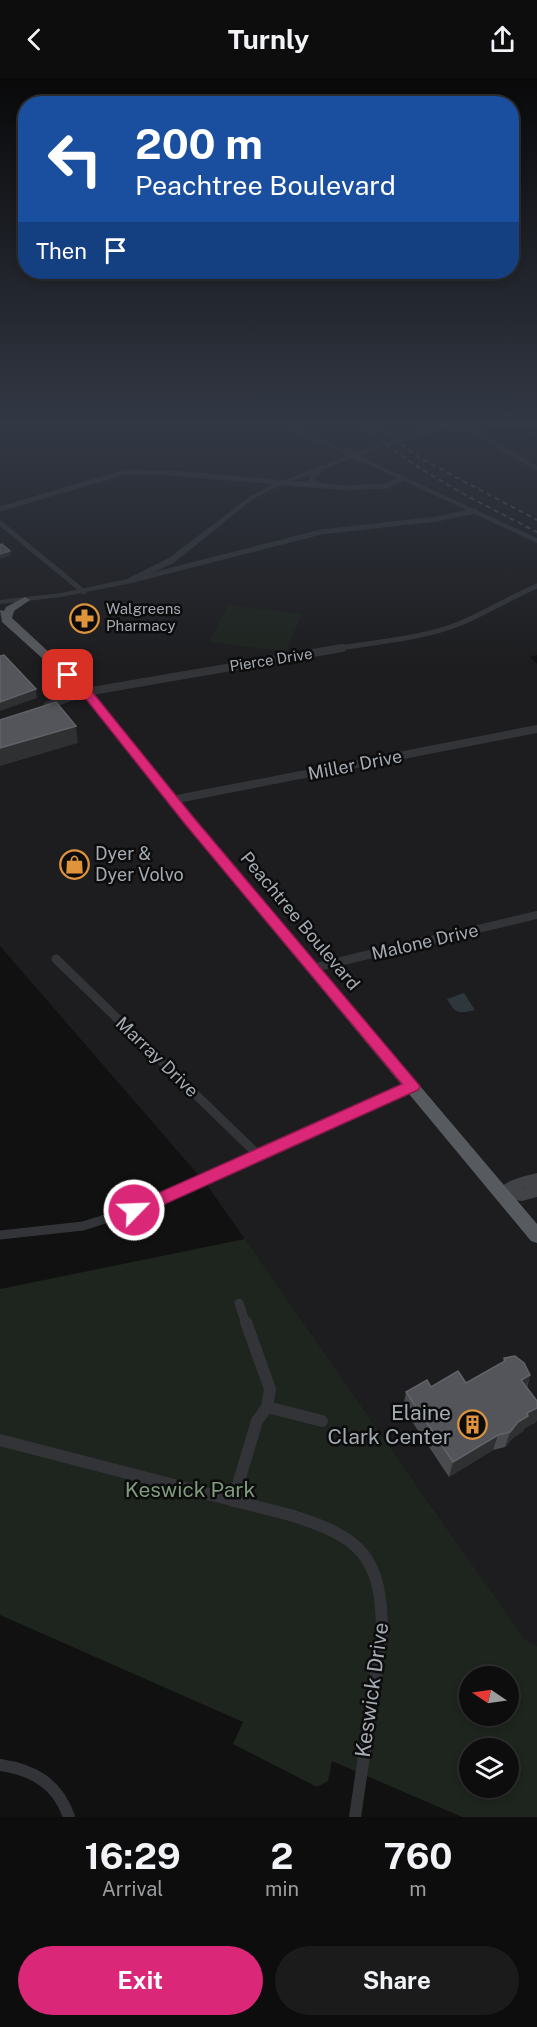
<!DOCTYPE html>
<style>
:root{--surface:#0d0d0e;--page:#1b1b1c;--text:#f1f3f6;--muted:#9a9c9e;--line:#2d2d2e;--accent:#db2777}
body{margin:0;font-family:"Public Sans",sans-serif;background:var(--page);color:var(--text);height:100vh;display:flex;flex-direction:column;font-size:22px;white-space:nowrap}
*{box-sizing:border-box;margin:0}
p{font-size:20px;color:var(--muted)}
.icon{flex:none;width:33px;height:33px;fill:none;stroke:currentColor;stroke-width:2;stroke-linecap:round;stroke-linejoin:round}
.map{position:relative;height:1739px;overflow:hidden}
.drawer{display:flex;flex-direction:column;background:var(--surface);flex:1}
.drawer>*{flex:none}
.hud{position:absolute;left:18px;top:18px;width:501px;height:183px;border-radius:24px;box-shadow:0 3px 9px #0003,0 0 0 2px var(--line);background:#1a4fa0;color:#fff;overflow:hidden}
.needle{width:39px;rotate:283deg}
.tools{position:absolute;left:459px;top:1588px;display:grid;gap:12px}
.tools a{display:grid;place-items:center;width:60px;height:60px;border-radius:50%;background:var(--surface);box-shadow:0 3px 9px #0003,0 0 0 2px var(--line);font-size:30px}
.pin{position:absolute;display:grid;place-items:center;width:51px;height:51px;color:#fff;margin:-26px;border-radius:12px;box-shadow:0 3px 9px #0006}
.me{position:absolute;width:66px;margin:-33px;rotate:66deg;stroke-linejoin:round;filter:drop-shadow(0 0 4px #0008)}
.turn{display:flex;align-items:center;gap:21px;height:126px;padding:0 18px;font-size:27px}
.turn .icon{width:78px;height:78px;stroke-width:2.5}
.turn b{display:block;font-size:42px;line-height:51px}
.then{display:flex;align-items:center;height:57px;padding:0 18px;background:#0003;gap:12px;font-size:22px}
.eta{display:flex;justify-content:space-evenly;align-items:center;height:102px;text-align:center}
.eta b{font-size:36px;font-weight:700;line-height:42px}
.cta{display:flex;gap:12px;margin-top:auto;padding:12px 18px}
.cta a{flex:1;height:69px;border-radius:36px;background:var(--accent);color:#fff;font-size:24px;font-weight:700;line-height:69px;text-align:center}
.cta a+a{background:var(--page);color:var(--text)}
header{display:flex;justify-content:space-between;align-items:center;height:78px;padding:0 18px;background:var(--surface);font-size:27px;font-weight:700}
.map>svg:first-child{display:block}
.built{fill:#1d1d1f}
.green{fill:#1e241e;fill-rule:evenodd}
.water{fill:#2e373b}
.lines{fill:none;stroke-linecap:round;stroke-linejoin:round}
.minor-far3{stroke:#323437;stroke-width:5}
.minor-far2{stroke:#323437;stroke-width:8}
.minor-far1{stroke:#323437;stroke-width:9}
.minor{stroke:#323437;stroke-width:12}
.tertiary{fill:#323437;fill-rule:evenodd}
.secondary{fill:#414347;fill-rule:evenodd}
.trunk{fill:#575a5e;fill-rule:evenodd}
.rail{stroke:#4a4c50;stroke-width:2;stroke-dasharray:5 4;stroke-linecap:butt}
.tertiary-bridge{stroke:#323437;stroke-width:7}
.wall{fill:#4a4b4f}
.shaded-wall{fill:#2f3032}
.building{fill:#53555a;stroke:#606368;stroke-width:1.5}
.route{fill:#db2777;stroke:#8e194d;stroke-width:1.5}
.labels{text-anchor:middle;stroke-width:5;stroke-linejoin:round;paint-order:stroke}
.far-poi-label{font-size:15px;fill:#a4aab2;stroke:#0c0c0d;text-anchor:start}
.far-street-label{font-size:15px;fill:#a4aab2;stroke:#0c0c0d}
.street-label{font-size:18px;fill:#a4aab2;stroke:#0c0c0d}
.poi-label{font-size:18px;fill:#a4aab2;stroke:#0c0c0d;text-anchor:start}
.near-poi-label{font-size:21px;fill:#a4aab2;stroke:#0c0c0d;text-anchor:end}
.near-park-label{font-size:21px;fill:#7e9b7c;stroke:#0c0c0d}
.near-street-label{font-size:21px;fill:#a4aab2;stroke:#0c0c0d}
</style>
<header><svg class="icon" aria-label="back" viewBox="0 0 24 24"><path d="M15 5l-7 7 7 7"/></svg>Turnly<svg class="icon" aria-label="share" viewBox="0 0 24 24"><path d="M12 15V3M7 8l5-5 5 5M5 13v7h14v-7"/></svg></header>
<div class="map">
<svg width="537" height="1739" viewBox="0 0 537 1739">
<rect width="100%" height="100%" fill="#111112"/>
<path class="built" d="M 0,344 L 475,344 L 486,352 L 537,363 L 537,577 L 530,579 L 537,586 L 537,1595 L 464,1475 L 207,1107 L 0,868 Z"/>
<path class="green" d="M 228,527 L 302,536 L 286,574 L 209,564 Z
M 245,1161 L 524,1561 L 537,1568 L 537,1739 L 462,1739 L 332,1683 L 328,1703 L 317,1709 L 233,1666 L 243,1644 L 0,1537 L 0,1211 ZM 470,1599 L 508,1599 L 508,1638 L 470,1638 ZM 470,1671 L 508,1671 L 508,1710 L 470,1710 Z"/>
<path class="water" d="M 464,915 L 475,932 C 457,936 456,936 447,921 Z"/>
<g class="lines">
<path class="minor-far3" d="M 0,431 L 125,394 L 172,395 L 346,410 L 386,408 L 403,400
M 0,445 L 84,514
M 133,502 L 321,454 L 437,441 L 475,433
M 333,571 C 375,564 422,561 461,545 C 487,534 511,519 537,508"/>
<path class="minor-far2" d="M 48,627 L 86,614 L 342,570
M 172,722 L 537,651
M 419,865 L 537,837"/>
<path class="minor-far1" d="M 56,881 L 257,1076
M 313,890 L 425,863
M 0,1157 L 83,1148 L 134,1132 L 413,1008
M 239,1225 L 246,1246"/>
<path class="minor" d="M 267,1329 L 322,1343
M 0,1362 L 290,1437 C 362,1459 382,1479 382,1556 L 355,1739
M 233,1423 L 257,1343 L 267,1329 L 270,1311 L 246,1244
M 0,1687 C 34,1692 58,1706 69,1739"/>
<path class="tertiary" d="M 283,344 L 290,344 L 299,352 L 349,374 L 344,375 L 295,354 Z
M 451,344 L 462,344 L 537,388 L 537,393 L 457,346 L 364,375 L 322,392 L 322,394 L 316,399 L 315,402 L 328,408 L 328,410 L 324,410 L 309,404 L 308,403 L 312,396 L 276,409 L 253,421 L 175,484 L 132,505 L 61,519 L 0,526 L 0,522 L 61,515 L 127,501 L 169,480 L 249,419 L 272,407 L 360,373 Z
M 357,379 L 361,379 L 537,460 L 537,465 L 357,381 Z"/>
<path class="secondary" d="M 537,1095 L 537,1107 L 521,1111 L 537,1107 L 537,1119 L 522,1123 L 497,1120 L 495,1116 C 503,1102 522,1099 537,1095 Z"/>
<path class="trunk" d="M 25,519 L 30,522 L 14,533 L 12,540 L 90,612 L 193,740 L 537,1146 L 537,1165 L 531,1163 L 185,746 L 82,616 L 2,544 L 0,532 L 4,533 L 6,529 Z"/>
<path class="rail" d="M 358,344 C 412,391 474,422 537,454
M 372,345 L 420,380 L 537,442"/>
<path class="tertiary-bridge" d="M 346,374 L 359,380"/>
</g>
<path class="wall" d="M 504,1280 L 530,1297 L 527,1310 L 537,1323 L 537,1340 L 536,1344 L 525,1350 L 523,1353 L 513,1360 L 505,1369 L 493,1372 L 449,1399 L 403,1330 L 406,1314 L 466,1305 L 503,1284 Z"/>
<path class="shaded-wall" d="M 10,473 L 11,477 L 0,481 L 0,476 Z
M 36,611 L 37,620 L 0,633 L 0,624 Z
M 76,648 L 78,665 L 0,688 L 0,670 Z
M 530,1297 L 525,1313 L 521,1302 Z
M 537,1330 L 537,1340 L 536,1344 L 525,1350 L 523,1353 L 513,1360 L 505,1369 L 510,1354 L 518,1344 L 527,1335 Z
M 498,1357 L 493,1372 L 449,1399 L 453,1384 Z"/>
<path class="building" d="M 2,466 L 10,473 L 0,476 L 0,467 Z
M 4,577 L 36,611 L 0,624 L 0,578 Z
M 56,624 L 76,648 L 0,670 L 0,642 Z
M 515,1278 L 524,1285 L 530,1297 L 521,1302 L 537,1323 L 537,1330 L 527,1335 L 528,1338 L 518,1344 L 510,1354 L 498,1357 L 453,1384 L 406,1314 L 427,1302 L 431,1309 L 458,1293 L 466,1305 L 505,1283 L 504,1280 Z"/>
<linearGradient id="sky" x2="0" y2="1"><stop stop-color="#09090a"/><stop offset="0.59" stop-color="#323844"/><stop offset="1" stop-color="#323844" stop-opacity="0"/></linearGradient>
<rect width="537" height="588" fill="url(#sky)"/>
<path class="route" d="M 68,594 L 90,611 L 194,740 L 420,1008 L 418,1012 L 134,1140 L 129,1137 L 126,1132 L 129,1128 L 402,1006 L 185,746 L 82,616 L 64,600 L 64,595 Z"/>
<defs>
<symbol id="pharmacy-ring" viewBox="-11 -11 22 22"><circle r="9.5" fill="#0c0c0d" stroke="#df943c" stroke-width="1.5"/><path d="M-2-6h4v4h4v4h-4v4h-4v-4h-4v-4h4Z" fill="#df943c"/></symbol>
<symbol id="shop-ring" viewBox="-11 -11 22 22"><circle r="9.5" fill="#0c0c0d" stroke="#df943c" stroke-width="1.5"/><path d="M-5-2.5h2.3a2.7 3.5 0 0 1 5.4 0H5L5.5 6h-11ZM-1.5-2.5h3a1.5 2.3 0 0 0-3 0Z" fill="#df943c"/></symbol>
<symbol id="building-ring" viewBox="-11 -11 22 22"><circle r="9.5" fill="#0c0c0d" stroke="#df943c" stroke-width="1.5"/><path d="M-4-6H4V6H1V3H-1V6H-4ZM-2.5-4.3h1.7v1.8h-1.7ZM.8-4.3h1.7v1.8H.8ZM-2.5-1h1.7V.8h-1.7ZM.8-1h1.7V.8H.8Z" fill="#df943c"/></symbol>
</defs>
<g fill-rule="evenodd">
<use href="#pharmacy-ring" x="68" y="524" width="33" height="33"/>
<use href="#shop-ring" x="58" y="770" width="33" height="33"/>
<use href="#building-ring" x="456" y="1330" width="33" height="33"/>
</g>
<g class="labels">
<g class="far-poi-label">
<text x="106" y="536">Walgreens<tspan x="106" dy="17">Pharmacy</tspan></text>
</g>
<g class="far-street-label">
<text transform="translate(271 582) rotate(-9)" y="5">Pierce Drive</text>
</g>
<g class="street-label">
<text transform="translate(355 687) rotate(-11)" y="6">Miller Drive</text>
<text transform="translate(300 843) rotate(50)" y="6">Peachtree Boulevard</text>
<text transform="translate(425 864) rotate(-13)" y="6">Malone Drive</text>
<text transform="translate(157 979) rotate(44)" y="6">Marray Drive</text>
</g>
<g class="poi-label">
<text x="95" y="782">Dyer &amp;<tspan x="95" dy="21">Dyer Volvo</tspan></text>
</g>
<g class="near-poi-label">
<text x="451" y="1342">Elaine<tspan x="451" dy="24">Clark Center</tspan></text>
</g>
<g class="near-park-label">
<text x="190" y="1419">Keswick Park</text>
</g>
<g class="near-street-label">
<text transform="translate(372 1612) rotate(-82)" y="7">Keswick Drive</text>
</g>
</g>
</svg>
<div class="tools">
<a><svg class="needle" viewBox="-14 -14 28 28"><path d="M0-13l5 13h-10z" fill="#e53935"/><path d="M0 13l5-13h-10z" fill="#9a9c9e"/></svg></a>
<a><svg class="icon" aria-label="layers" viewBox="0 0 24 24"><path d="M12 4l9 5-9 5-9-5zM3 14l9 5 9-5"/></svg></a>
</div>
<div class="pin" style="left:68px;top:597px;background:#d93025"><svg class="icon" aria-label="arrive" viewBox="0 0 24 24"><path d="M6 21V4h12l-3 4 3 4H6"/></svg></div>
<svg class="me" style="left:134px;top:1132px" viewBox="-20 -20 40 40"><circle r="17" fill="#db2777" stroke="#fff" stroke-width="3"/><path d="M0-11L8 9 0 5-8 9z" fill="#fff"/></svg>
<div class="hud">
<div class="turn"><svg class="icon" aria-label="left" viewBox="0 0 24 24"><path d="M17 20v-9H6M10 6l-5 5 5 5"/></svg><div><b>200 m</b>Peachtree Boulevard</div></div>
<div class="then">Then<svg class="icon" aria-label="arrive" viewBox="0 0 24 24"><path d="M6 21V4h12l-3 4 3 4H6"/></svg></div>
</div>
</div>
<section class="drawer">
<div class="eta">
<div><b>16:29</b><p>Arrival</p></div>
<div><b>2</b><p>min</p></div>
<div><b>760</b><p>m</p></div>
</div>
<div class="cta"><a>Exit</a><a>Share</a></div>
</section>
